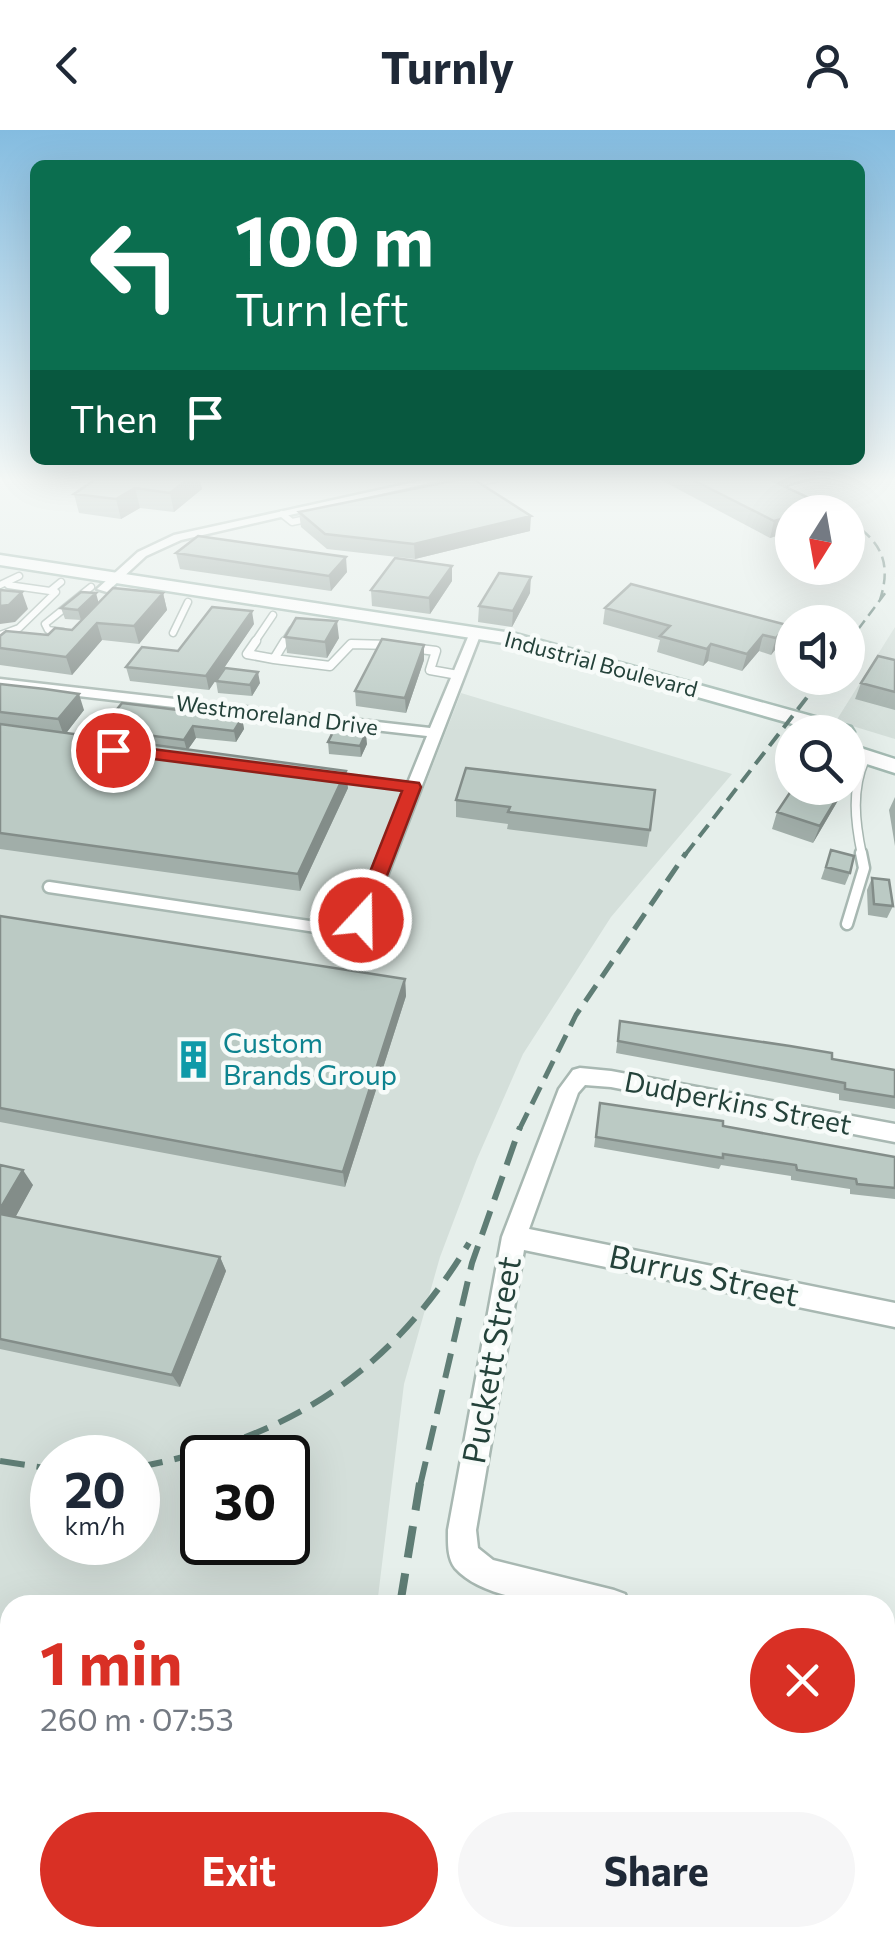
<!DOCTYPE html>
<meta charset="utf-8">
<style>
:root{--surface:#fff;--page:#f6f6f7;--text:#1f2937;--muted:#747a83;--accent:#d93025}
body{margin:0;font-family:Commissioner,sans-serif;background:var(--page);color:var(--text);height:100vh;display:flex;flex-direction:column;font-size:38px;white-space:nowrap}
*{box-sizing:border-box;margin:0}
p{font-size:32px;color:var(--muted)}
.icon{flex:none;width:55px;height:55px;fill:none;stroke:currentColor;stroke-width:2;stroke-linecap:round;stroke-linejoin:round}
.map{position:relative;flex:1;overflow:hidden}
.drawer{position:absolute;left:0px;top:1465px;width:895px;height:352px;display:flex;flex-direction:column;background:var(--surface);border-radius:30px 30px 0 0;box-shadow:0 10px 40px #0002}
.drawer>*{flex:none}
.guide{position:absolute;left:30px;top:30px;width:835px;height:305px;border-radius:15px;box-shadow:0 10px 40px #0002;background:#0b6e4f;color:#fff;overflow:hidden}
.needle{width:65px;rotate:191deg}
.buttons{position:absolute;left:775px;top:365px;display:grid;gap:20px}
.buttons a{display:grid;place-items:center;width:90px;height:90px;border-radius:50%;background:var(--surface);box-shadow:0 10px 40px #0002;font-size:50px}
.speed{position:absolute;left:30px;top:1305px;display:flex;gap:20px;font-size:50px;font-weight:700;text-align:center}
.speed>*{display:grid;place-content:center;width:130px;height:130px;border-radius:50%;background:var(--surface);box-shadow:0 10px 40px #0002;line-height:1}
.speed small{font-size:25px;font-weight:400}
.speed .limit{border:5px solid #111;border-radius:15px;background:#fff;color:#111}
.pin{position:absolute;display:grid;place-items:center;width:85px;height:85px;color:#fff;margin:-42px;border:5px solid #fff;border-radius:50%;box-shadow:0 2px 10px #0007}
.me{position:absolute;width:110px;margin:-55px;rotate:21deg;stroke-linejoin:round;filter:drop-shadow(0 0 8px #0008)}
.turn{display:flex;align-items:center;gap:35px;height:210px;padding:0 40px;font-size:45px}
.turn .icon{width:130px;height:130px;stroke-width:2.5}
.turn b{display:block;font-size:70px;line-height:85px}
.then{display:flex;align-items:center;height:95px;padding:0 40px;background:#0003;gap:20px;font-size:38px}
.round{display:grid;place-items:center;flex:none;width:105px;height:105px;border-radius:52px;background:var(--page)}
.summary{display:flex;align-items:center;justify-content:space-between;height:170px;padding:0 40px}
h1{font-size:60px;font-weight:700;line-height:75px;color:var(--accent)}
.button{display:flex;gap:20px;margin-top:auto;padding:20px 40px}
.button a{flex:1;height:115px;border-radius:60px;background:var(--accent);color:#fff;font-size:40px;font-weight:700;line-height:115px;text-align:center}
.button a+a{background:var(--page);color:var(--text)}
header{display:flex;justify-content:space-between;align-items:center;height:130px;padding:0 40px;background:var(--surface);font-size:45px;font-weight:700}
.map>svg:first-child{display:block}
.built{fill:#d4dfda;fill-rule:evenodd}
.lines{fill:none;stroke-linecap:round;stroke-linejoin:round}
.service-far2-casing{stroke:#a8b8b2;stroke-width:9}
.service-far1-casing{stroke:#a8b8b2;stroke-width:11}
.service-casing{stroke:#a8b8b2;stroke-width:15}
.minor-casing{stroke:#a8b8b2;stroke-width:5}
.secondary-casing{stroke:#a4bbb3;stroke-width:5}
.service-far2{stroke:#fff;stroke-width:6}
.service-far1{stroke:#fff;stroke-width:8}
.service{stroke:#fff;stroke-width:10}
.minor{fill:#fff;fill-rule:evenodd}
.secondary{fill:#fff;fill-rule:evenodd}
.rail-far4{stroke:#5f7d75;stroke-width:2.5;stroke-dasharray:11 6;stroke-linecap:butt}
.rail-far3{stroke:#5f7d75;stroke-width:4;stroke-dasharray:15 8;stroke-linecap:butt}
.rail-far2{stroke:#5f7d75;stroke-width:5;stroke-dasharray:19 10;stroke-linecap:butt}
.rail-far1{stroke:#5f7d75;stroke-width:6;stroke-dasharray:25 12;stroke-linecap:butt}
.rail{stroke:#5f7d75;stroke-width:8;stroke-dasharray:32 16;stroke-linecap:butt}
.wall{fill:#a1aea9}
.shaded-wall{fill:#838d89}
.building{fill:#bbcac4;stroke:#838d89;stroke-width:2.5}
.route{fill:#d93025;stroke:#8d1f18;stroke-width:2.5}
.labels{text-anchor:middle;stroke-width:9;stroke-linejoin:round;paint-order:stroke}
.far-street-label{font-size:22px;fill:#24423a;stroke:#f7fbf9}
.culture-label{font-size:28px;fill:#0d838f;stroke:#f7fbf9;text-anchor:start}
.street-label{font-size:28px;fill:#24423a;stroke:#f7fbf9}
.near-street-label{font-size:32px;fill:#24423a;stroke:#f7fbf9}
</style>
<header><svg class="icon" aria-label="back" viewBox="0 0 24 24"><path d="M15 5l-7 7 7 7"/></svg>Turnly<svg class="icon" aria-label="person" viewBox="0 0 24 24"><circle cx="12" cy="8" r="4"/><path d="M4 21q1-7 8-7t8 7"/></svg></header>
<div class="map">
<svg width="895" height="1816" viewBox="0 0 895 1816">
<rect width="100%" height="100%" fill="#e6efeb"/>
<path class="built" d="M 895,497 L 895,609 L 836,591 Z
M 461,563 L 732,644 L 611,787 L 523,924 L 477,1029 L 440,1127 L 404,1254 L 377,1475 L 10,1475 L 10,1808 L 335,1808 L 334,1816 L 0,1816 L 0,610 L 423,660 ZM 52,1328 L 138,1328 L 138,1412 L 52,1412 ZM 202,1328 L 288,1328 L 288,1412 L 202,1412 Z"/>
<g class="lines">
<defs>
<path id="service-far2" d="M 465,355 L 494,349
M 282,384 L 292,392 L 311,388
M 0,455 L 19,446
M 8,455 L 50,461 L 61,452
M 63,502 L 48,500 L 45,494 L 91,457
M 173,503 L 188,472
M 0,505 L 19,498 L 56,462 L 50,461
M 254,513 L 273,485
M 284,513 L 292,500"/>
<path id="service-far1" d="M 256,511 L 247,524 L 274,529 L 285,511
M 412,518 L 436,521 L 430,540 L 458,545
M 274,529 L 330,536 L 351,514 L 390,515
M 334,647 L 413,657
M 862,725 C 855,692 851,658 866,627"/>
<path id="service" d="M 49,757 L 356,803
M 847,794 L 864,738 L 861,723"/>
<path id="minor" d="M 429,349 L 446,349 L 181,410 L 146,426 L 107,462 L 97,459 L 138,422 L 174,405 Z
M 471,500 L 481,503 L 370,790 L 361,796 L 352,790 L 427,606 L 0,557 L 0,549 L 430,598 Z
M 580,938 L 611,941 L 895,994 L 895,1012 L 611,957 L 585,955 L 578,963 L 529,1099 L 895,1173 L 895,1197 L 524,1120 L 476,1400 L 478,1418 L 493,1430 L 614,1460 L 625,1464 L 629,1475 C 581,1475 490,1477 455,1438 C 447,1428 448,1412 448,1400 L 502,1107 L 559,959 L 573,940 Z
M 885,1528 L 895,1530 L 895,1562 L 885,1560 Z
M 475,1808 L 511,1808 L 510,1816 L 474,1816 Z"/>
<path id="secondary" d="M 0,425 L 512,503 L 851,597 L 854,602 L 848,607 L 848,602 L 821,602 L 510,514 L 0,435 Z
M 848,614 L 895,629 L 895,643 L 848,628 Z"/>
</defs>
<use href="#service-far2" class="service-far2-casing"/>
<use href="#service-far1" class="service-far1-casing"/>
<use href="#service" class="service-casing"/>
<use href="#minor" class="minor-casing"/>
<use href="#secondary" class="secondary-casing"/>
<use href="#service-far2" class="service-far2"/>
<use href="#service-far1" class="service-far1"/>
<use href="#service" class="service"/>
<use href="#minor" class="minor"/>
<use href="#secondary" class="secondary"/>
<path class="rail-far4" d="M 764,349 L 833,382
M 848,390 C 881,411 892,432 880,470
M 848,513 L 886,462"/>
<path class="rail-far3" d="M 848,514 L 850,511
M 685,725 L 822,548"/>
<path class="rail-far2" d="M 519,1000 L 576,885 L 686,723"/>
<path class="rail-far1" d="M 0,1331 L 52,1339
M 138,1337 C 287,1309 390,1244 469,1113
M 420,1356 L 472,1133 L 520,997"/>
<path class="rail" d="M 400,1475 L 420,1353
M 358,1816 L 359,1808"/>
</g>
<path class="wall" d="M 96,349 L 202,359 L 174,382 L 140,378 L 121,389 L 79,383 L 74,364 Z
M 659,349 L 819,349 L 786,357 L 792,382 L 792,401 L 770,408 Z
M 299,382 L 530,401 L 415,429 L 327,419 L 301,397 Z
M 176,423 L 347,442 L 331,461 L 180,439 Z
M 452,436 L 452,451 L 430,484 L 372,476 L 371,460 Z
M 631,454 L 782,511 L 771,525 L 759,521 L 742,541 L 708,531 L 703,536 L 657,522 L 660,510 L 603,494 L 605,478 Z
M 163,463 L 167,480 L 139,514 L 102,510 L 72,545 L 0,535 L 0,506 L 48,505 L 72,500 L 81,490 L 65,489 L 61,478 Z
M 530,463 L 512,497 L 478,492 L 479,476 Z
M 254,494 L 209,560 L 130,551 L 126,537 L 178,521 Z
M 285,507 L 339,508 L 327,528 L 287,523 Z
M 424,530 L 406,583 L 356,576 L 355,561 Z
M 895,530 L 895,580 L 855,569 L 861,553 Z
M 216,551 L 260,553 L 252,566 L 218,563 Z
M 0,554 L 84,580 L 66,603 L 104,608 L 101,599 L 242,588 L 244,599 L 236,612 L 196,608 L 188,619 L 348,658 L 300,761 L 0,719 Z
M 328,612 L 367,614 L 361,627 L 329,624 Z
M 466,638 L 650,700 L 647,717 L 507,699 L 508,694 L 456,687 L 456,670 Z
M 793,658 L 844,658 L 840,667 L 813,713 L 772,699 L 777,682 Z
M 895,667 L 895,716 L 889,680 Z
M 831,720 L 850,743 L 845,755 L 821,749 Z
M 872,748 L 893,776 L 887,788 L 868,785 L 867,760 Z
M 0,786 L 405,849 L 406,866 L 345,1057 L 0,992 Z
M 620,891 L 895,940 L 895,979 L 839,970 L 839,964 L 616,923 Z
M 600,973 L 895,1027 L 895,1069 L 850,1064 L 850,1059 L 791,1050 L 791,1046 L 721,1035 L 719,1039 L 594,1017 Z
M 0,1035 L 33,1055 L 15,1087 L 220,1127 L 226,1141 L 180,1257 L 0,1219 Z"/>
<path class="shaded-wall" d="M 188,349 L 200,349 L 202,359 L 174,382 L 170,363 Z
M 766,349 L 819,349 L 763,363 Z
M 135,358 L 140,378 L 121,389 L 116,369 Z
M 828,377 L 826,382 L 807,382 Z
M 531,386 L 530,401 L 415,429 L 414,414 Z
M 792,386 L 792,401 L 770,408 L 774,391 Z
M 346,427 L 347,442 L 331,461 L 329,446 Z
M 452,436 L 452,451 L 430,484 L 429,468 Z
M 531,447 L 530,463 L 512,497 L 513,481 Z
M 22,462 L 28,479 L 15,492 L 0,494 L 0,476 Z
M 96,463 L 99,474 L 81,490 L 78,480 Z
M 163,463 L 167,480 L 139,514 L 134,496 Z
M 252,481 L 254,494 L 209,560 L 206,546 Z
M 337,491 L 339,508 L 327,528 L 325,512 Z
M 97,493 L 102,510 L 72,545 L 66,527 Z
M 787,495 L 782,511 L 771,525 L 776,508 Z
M 763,505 L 759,521 L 742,541 L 747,524 Z
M 711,514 L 708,531 L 703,536 L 707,519 Z
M 424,515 L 424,530 L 406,583 L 405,568 Z
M 258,542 L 260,553 L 252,566 L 250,555 Z
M 79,564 L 84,580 L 64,606 L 58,589 Z
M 242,588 L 244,599 L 236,612 L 234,601 Z
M 193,596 L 196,608 L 187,621 L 184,610 Z
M 366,603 L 367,614 L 361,627 L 360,616 Z
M 346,641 L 348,658 L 300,761 L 298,744 Z
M 843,658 L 844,658 L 840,667 L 813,713 L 820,696 Z
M 405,849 L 406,866 L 345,1057 L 343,1042 Z
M 23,1040 L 33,1055 L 9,1099 L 0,1087 L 0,1079 Z
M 220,1127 L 226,1141 L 180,1257 L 172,1245 Z"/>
<path class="building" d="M 96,349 L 188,349 L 170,363 L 135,358 L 116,369 L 74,364 Z
M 462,349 L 473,349 L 531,386 L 414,414 L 325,404 L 299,382 Z
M 691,349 L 769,349 L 828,377 L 807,382 L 792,382 L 792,386 L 774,391 Z
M 198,406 L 346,427 L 329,446 L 176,423 Z
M 395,428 L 452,436 L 429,468 L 371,460 Z
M 499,443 L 531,447 L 513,481 L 479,476 Z
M 631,454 L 787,495 L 776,508 L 763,505 L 747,524 L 711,514 L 707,519 L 660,506 L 670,496 L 605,478 Z
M 113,458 L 163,463 L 134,496 L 97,493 L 66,527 L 0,518 L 0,506 L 6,501 L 48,505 L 55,498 L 72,500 Z
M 0,460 L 22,462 L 9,475 L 0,476 Z
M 81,462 L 96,463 L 78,480 L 61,478 Z
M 212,477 L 252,481 L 206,546 L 126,537 L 142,517 L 178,521 Z
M 296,488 L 337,491 L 325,512 L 285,507 Z
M 382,509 L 424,515 L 405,568 L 355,561 Z
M 878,526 L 895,530 L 895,562 L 861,553 Z
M 225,538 L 258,542 L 250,555 L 216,551 Z
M 0,554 L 45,559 L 79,564 L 58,589 L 0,582 Z
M 122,573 L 242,588 L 234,601 L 193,596 L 184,610 L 101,599 Z
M 0,594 L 346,641 L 298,744 L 0,703 Z
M 335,598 L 366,603 L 360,616 L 328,612 Z
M 466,638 L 655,660 L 650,700 L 508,682 L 510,677 L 456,670 Z
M 793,658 L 843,658 L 820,696 L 777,682 Z
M 831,720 L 854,726 L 850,743 L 826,737 Z
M 872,748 L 889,750 L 893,776 L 874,774 Z
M 0,786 L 405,849 L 343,1042 L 0,978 Z
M 620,891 L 790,916 L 832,923 L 832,929 L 895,940 L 895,967 L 845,959 L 845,953 L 618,911 Z
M 600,973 L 723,991 L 723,996 L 895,1027 L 895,1058 L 857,1054 L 856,1049 L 797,1040 L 796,1035 L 723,1024 L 723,1028 L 596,1007 Z
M 0,1035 L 23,1040 L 0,1079 Z
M 0,1084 L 220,1127 L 172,1245 L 0,1209 Z"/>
<linearGradient id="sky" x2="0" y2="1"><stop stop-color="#84bce0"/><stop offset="0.58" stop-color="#f4f8f6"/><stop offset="1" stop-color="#f4f8f6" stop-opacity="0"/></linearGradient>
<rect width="895" height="603" fill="url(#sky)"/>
<path class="route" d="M 113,614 L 419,653 L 421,657 L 368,795 L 361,797 L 351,790 L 402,661 L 107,623 L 104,620 Z"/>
<defs>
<symbol id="building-bare" viewBox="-9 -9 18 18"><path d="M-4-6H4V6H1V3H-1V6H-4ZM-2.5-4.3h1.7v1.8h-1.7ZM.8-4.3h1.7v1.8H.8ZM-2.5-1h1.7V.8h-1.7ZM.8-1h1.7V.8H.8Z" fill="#0f9aa8" stroke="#f7fbf9" stroke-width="2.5" paint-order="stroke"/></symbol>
</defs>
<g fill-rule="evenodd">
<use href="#building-bare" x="166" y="902" width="55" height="55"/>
</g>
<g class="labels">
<g class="far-street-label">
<text transform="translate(601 534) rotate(15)" y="8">Industrial Boulevard</text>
<text transform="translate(277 585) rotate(7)" y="8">Westmoreland Drive</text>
</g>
<g class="culture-label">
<text x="223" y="923">Custom<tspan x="223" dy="32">Brands Group</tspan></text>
</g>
<g class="street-label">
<text transform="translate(738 973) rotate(11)" y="10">Dudperkins Street</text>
</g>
<g class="near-street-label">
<text transform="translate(704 1146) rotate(12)" y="11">Burrus Street</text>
<text transform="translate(492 1230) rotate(-80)" y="11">Puckett Street</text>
</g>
</g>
</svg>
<div class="buttons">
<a><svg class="needle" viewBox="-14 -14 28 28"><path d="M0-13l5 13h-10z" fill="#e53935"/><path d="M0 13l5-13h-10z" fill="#747a83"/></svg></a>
<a><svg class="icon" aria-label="sound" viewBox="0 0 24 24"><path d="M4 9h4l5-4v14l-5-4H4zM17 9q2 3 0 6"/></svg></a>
<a><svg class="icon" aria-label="search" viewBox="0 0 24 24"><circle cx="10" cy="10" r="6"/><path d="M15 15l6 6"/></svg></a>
</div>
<div class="speed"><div>20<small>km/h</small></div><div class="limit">30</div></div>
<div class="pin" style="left:113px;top:620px;background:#d93025"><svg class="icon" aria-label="arrive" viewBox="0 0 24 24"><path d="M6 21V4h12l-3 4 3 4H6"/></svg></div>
<svg class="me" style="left:361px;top:790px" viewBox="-20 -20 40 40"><circle r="17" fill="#d93025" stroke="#fff" stroke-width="3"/><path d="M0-11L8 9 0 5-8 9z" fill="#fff"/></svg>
<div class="guide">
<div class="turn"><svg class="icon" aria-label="left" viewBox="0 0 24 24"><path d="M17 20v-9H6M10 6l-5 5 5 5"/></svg><div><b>100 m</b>Turn left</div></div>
<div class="then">Then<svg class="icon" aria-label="arrive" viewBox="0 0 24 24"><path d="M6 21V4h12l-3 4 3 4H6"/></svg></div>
</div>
<section class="drawer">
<div class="summary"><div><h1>1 min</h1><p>260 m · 07:53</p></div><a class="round" style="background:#d93025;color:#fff"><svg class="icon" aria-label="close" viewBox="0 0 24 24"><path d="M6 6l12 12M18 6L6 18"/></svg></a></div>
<div class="button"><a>Exit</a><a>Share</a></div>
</section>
</div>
